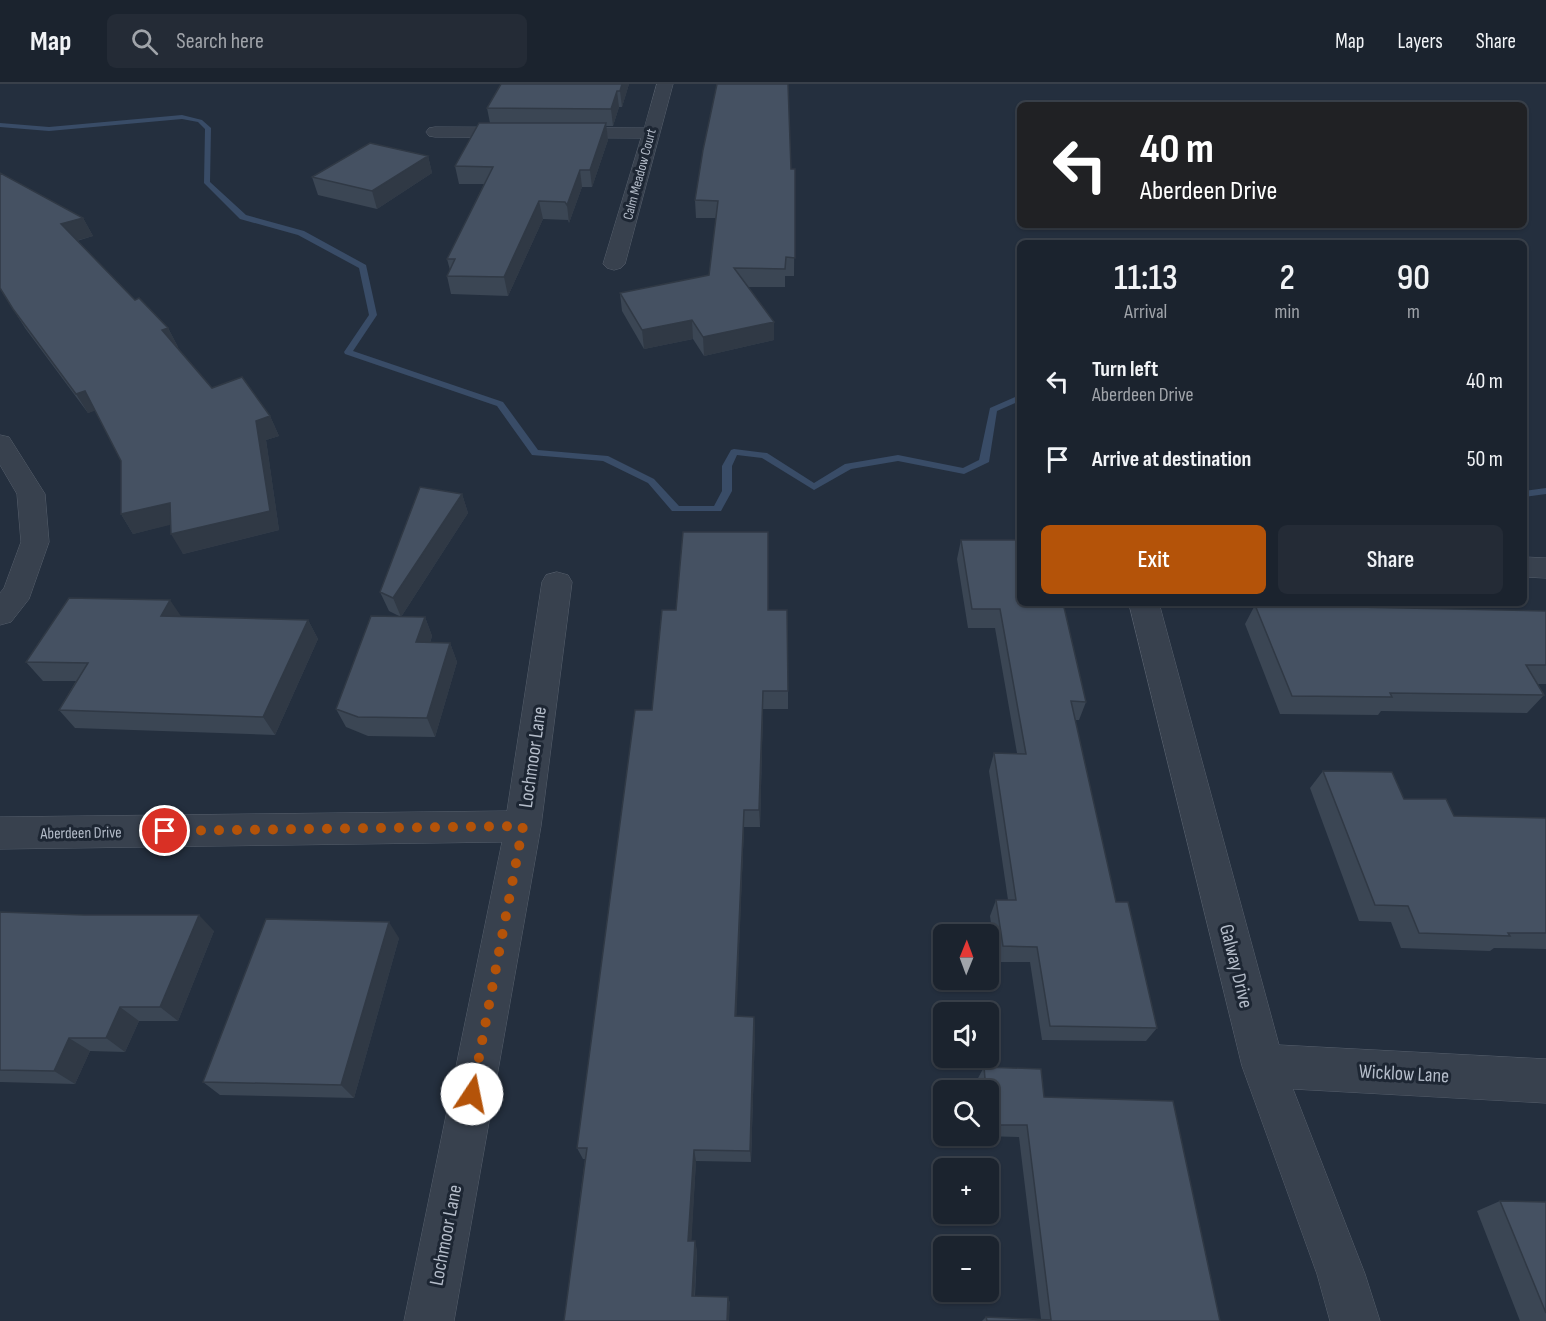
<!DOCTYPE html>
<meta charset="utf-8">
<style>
:root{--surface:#1b232e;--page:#242b36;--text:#f1f3f6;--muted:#a0a4aa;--line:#39404a;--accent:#b45309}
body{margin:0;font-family:"Sofia Sans Condensed",sans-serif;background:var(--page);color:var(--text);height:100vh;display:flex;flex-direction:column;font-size:22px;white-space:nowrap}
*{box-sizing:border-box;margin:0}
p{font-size:20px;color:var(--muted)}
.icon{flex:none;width:33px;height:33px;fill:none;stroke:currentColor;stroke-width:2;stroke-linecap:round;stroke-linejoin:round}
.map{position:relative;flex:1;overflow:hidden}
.sheet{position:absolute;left:1017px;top:156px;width:510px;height:366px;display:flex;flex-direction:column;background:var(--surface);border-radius:9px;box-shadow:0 2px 4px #0004,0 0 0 2px var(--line)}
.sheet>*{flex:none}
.top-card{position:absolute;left:1017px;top:18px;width:510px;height:126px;border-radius:9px;box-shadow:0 2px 4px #0004,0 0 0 2px var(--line);background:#202124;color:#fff;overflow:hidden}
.needle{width:39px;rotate:1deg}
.fabs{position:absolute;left:933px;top:840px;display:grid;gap:12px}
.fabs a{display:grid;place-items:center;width:66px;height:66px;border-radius:9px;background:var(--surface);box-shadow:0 2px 4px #0004,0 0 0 2px var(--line);font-size:30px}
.pin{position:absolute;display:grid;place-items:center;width:51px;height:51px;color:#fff;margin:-26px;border:3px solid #fff;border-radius:50%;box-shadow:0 2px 6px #0007}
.me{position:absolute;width:66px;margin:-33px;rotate:11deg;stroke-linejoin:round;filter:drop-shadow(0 0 4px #0008)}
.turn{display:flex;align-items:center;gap:21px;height:126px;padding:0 24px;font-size:27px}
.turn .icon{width:78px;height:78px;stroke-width:2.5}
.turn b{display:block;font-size:42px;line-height:51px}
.eta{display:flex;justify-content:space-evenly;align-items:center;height:102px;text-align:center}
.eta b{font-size:36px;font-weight:600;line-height:42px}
.cta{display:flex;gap:12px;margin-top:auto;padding:12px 24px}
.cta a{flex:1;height:69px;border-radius:9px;background:var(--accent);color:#fff;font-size:24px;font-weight:600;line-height:69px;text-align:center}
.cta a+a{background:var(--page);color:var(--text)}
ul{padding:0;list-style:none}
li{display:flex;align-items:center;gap:18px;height:78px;padding:0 24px}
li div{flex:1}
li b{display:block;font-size:22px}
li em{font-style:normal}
header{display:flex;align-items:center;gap:36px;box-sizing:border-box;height:84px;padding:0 30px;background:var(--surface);border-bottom:2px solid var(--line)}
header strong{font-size:28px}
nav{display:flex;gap:33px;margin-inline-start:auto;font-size:21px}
.search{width:420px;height:54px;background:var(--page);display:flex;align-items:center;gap:15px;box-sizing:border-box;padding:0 21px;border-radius:9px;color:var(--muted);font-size:22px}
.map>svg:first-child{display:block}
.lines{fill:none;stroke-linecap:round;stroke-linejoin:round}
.stream{fill:#394c67;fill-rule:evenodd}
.street-casing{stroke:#565f6c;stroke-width:1}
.street{fill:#38414e;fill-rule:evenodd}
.wall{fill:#3b4654}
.shaded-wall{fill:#303945}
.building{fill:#455162;stroke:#303945;stroke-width:1.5}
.route{stroke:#b45309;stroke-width:10;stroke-dasharray:0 18}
.labels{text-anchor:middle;stroke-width:6;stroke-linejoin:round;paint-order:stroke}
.far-street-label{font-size:14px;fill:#b4bcc9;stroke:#1d2633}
.street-label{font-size:16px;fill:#b4bcc9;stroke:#1d2633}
.near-street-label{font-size:20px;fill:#b4bcc9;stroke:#1d2633}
</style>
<header>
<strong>Map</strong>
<div class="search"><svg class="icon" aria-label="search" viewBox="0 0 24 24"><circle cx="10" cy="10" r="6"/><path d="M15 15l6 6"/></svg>Search here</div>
<nav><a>Map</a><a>Layers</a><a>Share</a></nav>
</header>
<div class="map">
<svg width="1546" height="1237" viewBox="0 0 1546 1237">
<rect width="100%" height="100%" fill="#242f3e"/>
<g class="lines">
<path class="stream" d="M 182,31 L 202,36 L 211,44 L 210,98 L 246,131 L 304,147 L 366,181 L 377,231 L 353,267 L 503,318 L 538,366 L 608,372 L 654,395 L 679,422 L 714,422 L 722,407 L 722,382 L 731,366 L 734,365 L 767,369 L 814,399 L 845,380 L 898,371 L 963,384 L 979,376 L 990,324 L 1020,311 L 1020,317 L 997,327 L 989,378 L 964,390 L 898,377 L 851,385 L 814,406 L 762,374 L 737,371 L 732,382 L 732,407 L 721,427 L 672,427 L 648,399 L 603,377 L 532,371 L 497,322 L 345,270 L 344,268 L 369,231 L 359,184 L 298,151 L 240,135 L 204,99 L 205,45 L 198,38 L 182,35 L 49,47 L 0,43 L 0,39 L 49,43 Z
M 1546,404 L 1546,410 L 1524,413 L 1524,407 Z"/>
<defs>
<path id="street" d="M 657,0 L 673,0 L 625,180 L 621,184 L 614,186 L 607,184 L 603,180 L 641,54 L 435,53 L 429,52 L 426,48 L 429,44 L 435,43 L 644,44 Z
M 0,351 L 9,353 L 45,410 L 49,458 L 29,515 L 11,538 L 0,541 L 0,509 L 4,504 L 21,458 L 17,410 L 0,381 Z
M 1524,473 L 1546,474 L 1546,494 L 1524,493 Z
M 557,488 L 568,491 L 572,498 L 541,742 L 454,1237 L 404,1237 L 502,758 L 0,765 L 0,733 L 507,727 L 542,498 L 546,491 Z
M 1129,519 L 1159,519 L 1279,961 L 1546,975 L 1546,1019 L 1293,1005 L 1365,1190 L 1380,1237 L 1330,1237 L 1317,1190 L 1242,982 Z"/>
</defs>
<use href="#street" class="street-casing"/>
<use href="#street" class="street"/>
</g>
<path class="wall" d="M 629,0 L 622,23 L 619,23 L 613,42 L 606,42 L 608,56 L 592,103 L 582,103 L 569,139 L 568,136 L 543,135 L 508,212 L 451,210 L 447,192 L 450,186 L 447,175 L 484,100 L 459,100 L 455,82 L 490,39 L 487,24 Z
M 428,72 L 432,89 L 377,125 L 318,111 L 312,93 Z
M 791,85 L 795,85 L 794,192 L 785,192 L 785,203 L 747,203 L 774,238 L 774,256 L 704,272 L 693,255 L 644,265 L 622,227 L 620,209 L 709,191 L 716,134 L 696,134 L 695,116 Z
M 83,134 L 93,152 L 77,157 L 135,216 L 168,244 L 178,263 L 177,263 L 212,304 L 270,332 L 279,352 L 266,356 L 279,446 L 183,470 L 171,440 L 133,450 L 121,430 L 121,377 L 95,326 L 88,329 L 25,244 L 13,225 Z
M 462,410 L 468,429 L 401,533 L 389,527 L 380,508 Z
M 961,456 L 1086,618 L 1079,636 L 1075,636 L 1116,818 L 1157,944 L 1146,957 L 1042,956 L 1030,878 L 996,878 L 990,832 L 996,816 L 1008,816 L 989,687 L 994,669 L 1017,669 L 995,544 L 968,544 L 957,475 Z
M 1255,521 L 1546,527 L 1546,600 L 1538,600 L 1544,611 L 1527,629 L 1381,627 L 1378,631 L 1280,630 L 1245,540 Z
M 768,526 L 788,607 L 788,625 L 763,625 L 760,743 L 744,743 L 736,932 L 754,933 L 755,946 L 751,1078 L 696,1077 L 691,1157 L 697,1166 L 695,1212 L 728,1213 L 730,1220 L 564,1237 L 585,1075 L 583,1075 L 577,1064 L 652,626 Z
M 182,532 L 308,536 L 318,555 L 275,651 L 75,644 L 59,626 L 76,597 L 43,597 L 26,578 Z
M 425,533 L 432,552 L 430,559 L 450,559 L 457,578 L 435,653 L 368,652 L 346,643 L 336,625 Z
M 1323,687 L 1454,732 L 1546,734 L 1546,865 L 1494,864 L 1490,867 L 1401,864 L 1391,838 L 1359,837 L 1310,704 Z
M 0,828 L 214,847 L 178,937 L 139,937 L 125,968 L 90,967 L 75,1000 L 0,998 Z
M 399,854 L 354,1014 L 220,1011 L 203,998 Z
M 984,983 L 1044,1013 L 1220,1237 L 982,1237 L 986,1233 L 1041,1235 L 1019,1053 L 983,1052 L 988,1052 L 988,1006 L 978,1006 L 977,996 Z
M 1500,1117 L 1546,1118 L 1546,1237 L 1520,1237 L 1477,1127 Z"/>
<path class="shaded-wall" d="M 622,0 L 629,0 L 622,23 L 620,7 Z
M 617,7 L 619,23 L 613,42 L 611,25 Z
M 606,39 L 608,56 L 592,103 L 590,86 Z
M 428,72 L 432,89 L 377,125 L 372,107 Z
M 580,86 L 582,103 L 569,139 L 567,121 Z
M 539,117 L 543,135 L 508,212 L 504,193 Z
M 83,134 L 93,152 L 71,158 L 61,140 Z
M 692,236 L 693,255 L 644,265 L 642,246 Z
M 774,238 L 774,256 L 704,272 L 703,253 Z
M 168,244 L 178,263 L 172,265 L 162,246 Z
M 85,307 L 97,326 L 88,329 L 76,310 Z
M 270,332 L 279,352 L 266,356 L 279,446 L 183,470 L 171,450 L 256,337 Z
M 462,410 L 468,429 L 401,533 L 393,514 Z
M 170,419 L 182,438 L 133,450 L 121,430 Z
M 170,516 L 183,535 L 161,532 Z
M 425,533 L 432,552 L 424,577 L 416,558 Z
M 308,536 L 318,555 L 275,651 L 263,633 Z
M 450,559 L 457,578 L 435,653 L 427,634 Z
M 763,607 L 763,625 L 760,743 L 759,726 Z
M 744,726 L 744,743 L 736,946 L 735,932 Z
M 199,831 L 214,847 L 178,937 L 160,923 Z
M 389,838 L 399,854 L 354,1014 L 341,1001 Z
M 120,923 L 139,937 L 125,968 L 106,954 Z
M 754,933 L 755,946 L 751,1078 L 750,1067 Z
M 69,954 L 90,967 L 75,1000 L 54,987 Z
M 694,1066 L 696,1077 L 691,1166 L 688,1157 Z
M 695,1157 L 697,1166 L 694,1219 L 692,1212 Z
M 728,1213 L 730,1220 L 729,1237 L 727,1237 Z"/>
<path class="building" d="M 501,0 L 622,0 L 620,7 L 617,7 L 611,25 L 487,24 Z
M 717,0 L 788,0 L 791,85 L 795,85 L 795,174 L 786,173 L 785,185 L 734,184 L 774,238 L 703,253 L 692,236 L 642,246 L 620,209 L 709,191 L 718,117 L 695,116 L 703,66 Z
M 479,39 L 606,39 L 590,86 L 580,86 L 567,121 L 565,118 L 539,117 L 504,193 L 447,192 L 455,175 L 447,175 L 493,83 L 455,82 Z
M 370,59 L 428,72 L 372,107 L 312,93 Z
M 0,89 L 83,134 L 61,140 L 135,216 L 139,214 L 168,244 L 162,246 L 212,304 L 242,293 L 270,332 L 256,337 L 270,427 L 171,450 L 170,419 L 121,430 L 121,377 L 85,307 L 76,310 L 13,225 L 0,204 Z
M 420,403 L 462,410 L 393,514 L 380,508 Z
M 683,448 L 768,448 L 768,526 L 787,526 L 788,607 L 763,607 L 759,726 L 744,726 L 735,932 L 754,933 L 750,1067 L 694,1066 L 688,1157 L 695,1157 L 692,1212 L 728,1213 L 727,1237 L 564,1237 L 587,1064 L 577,1064 L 635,626 L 652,626 L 662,526 L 676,526 Z
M 961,456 L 1020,456 L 1020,519 L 1063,519 L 1086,618 L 1071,617 L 1116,818 L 1128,818 L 1157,944 L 1050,942 L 1037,863 L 1003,862 L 996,816 L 1016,816 L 994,669 L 1026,670 L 1000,525 L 972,525 Z
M 69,514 L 170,516 L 161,532 L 308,536 L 263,633 L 59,626 L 88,579 L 26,578 Z
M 1255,521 L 1546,527 L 1546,581 L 1526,581 L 1544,611 L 1390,609 L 1392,613 L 1292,612 Z
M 371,532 L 425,533 L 416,558 L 450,559 L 427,634 L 358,633 L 336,625 Z
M 1323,687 L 1392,688 L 1404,715 L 1446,715 L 1454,732 L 1546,734 L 1546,849 L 1508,849 L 1510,852 L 1419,849 L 1408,822 L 1375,821 Z
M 0,828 L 84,831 L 199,831 L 160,923 L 120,923 L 106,954 L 69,954 L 54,987 L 0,986 Z
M 266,835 L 389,838 L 341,1001 L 203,998 Z
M 984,983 L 1041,985 L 1044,1013 L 1173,1017 L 1220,1237 L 987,1237 L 986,1233 L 1051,1236 L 1027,1041 L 990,1041 L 988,1026 L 988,1006 L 986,1006 Z
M 1500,1117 L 1546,1118 L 1546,1229 Z"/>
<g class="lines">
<path class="route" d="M 165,747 L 523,742 L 472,1010"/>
</g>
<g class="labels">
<g class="far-street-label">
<text transform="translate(639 90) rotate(-75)" y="5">Calm Meadow Court</text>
</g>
<g class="street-label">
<text transform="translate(81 748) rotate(-1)" y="6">Aberdeen Drive</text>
</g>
<g class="near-street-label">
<text transform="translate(532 673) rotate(-82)" y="7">Lochmoor Lane</text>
<text transform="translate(1237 882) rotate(76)" y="7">Galway Drive</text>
<text transform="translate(1404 989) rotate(3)" y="7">Wicklow Lane</text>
<text transform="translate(445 1151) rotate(-79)" y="7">Lochmoor Lane</text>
</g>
</g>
</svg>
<div class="fabs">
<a><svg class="needle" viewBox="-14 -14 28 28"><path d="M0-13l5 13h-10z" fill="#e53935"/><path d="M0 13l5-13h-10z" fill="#a0a4aa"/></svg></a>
<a><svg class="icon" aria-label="sound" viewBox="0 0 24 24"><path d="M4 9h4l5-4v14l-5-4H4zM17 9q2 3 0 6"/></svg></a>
<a><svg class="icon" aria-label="search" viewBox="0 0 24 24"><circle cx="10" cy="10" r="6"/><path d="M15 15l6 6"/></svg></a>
<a>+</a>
<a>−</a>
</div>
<div class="pin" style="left:165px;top:747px;background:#d93025"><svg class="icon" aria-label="arrive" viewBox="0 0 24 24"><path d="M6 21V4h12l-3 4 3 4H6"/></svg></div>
<svg class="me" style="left:472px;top:1010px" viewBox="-20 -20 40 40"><circle r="19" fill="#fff"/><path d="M0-13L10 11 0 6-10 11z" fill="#b45309"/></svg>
<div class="top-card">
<div class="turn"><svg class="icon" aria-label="left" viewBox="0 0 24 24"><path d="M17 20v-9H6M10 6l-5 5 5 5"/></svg><div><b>40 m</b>Aberdeen Drive</div></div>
</div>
<section class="sheet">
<div class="eta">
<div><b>11:13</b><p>Arrival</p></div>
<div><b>2</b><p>min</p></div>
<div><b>90</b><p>m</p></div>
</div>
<ul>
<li><svg class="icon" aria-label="left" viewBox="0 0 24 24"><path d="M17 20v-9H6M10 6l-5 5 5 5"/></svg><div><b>Turn left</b><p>Aberdeen Drive</p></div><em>40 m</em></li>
<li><svg class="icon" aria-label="arrive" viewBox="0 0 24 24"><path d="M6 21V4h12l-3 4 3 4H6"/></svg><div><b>Arrive at destination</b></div><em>50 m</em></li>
</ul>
<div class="cta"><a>Exit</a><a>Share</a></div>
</section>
</div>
